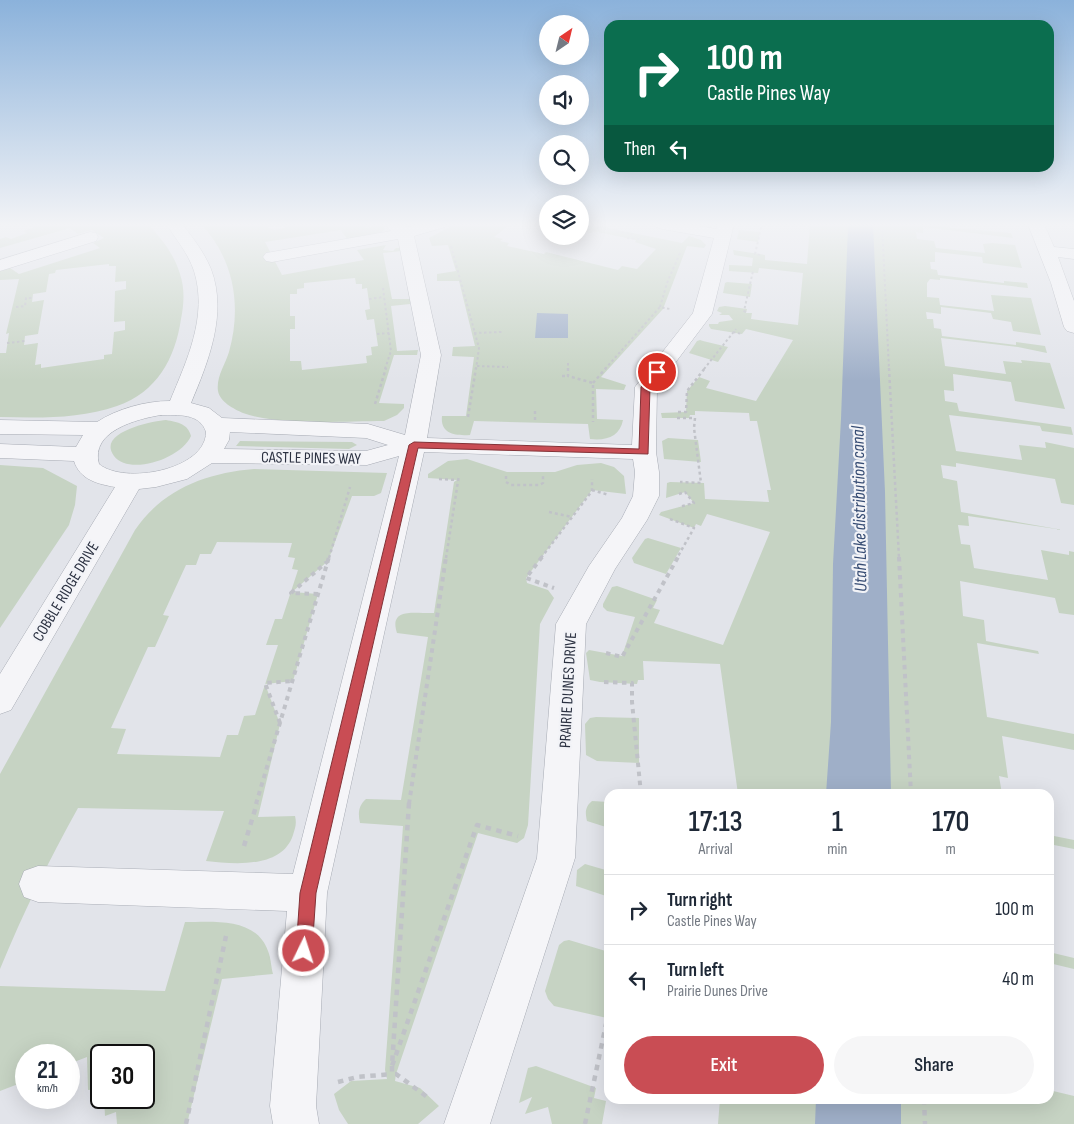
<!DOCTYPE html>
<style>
:root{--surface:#fff;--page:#f6f6f7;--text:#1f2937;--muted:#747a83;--line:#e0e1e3;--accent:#c94d54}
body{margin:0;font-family:"Sofia Sans Condensed",sans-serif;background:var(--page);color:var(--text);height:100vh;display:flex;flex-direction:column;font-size:19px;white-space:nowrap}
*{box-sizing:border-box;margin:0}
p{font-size:16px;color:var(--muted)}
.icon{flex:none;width:28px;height:28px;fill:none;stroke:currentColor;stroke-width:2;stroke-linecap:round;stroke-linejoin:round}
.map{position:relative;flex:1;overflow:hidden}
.details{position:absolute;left:604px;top:789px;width:450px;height:315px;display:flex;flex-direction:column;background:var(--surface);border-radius:15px;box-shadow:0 5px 20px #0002}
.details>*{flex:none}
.top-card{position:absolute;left:604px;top:20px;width:450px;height:152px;border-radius:15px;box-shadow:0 5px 20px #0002;background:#0b6e4f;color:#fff;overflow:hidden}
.needle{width:32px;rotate:35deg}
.controls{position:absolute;left:539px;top:15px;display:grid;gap:10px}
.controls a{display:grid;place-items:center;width:50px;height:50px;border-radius:50%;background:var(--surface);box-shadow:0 5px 20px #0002;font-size:25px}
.speed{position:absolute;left:15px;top:1044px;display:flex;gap:10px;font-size:25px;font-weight:700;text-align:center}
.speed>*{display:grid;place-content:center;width:65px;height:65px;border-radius:50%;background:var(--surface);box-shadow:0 5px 20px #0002;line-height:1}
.speed small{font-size:12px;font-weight:400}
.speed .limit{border:2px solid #111;border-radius:8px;background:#fff;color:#111}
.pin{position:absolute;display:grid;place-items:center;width:42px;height:42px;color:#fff;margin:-21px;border:2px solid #fff;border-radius:50%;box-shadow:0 1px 5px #0007}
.me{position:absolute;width:55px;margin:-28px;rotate:4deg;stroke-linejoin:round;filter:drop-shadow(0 0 4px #0008)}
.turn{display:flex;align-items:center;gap:18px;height:105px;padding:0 20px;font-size:22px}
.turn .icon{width:65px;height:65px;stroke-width:2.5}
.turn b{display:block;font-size:35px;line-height:42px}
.then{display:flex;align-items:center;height:48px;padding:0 20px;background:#0003;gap:10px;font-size:19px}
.eta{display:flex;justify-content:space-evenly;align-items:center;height:85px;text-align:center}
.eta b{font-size:30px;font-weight:600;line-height:35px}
.button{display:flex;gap:10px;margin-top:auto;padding:10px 20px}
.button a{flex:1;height:58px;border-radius:30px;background:var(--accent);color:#fff;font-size:20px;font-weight:600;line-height:58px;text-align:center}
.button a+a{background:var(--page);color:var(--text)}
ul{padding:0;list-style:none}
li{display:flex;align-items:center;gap:15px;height:70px;padding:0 20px;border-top:1px solid var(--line)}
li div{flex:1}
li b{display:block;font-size:19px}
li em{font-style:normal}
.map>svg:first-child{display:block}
.green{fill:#c6d3c3;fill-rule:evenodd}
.water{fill:#9fafc8}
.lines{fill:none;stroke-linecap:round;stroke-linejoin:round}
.minor-casing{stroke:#a7abb4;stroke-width:1}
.path-far3{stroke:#c0c2c8;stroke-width:2;stroke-dasharray:2.5 2.5;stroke-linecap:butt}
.path-far2{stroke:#c0c2c8;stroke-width:2.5;stroke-dasharray:3 3;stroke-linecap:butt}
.path-far1{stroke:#c0c2c8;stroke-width:4;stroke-dasharray:4.5 4.5;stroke-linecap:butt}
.path{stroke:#c0c2c8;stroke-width:4.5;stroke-dasharray:5.5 5.5;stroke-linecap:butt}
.minor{fill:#f5f5f8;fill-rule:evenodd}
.route{fill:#c94d54;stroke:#833237}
.labels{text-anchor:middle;stroke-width:4.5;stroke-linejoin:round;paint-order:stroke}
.street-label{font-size:16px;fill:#2b3141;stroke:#f2f3f7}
.water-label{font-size:18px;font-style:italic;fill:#364c73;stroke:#f2f3f7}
</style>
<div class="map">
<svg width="1074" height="1124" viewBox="0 0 1074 1124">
<rect width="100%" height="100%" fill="#e2e4ea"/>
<path class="green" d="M 44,224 L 148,224 C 162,239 174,254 180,274 C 185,289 184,304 181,319 C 175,359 157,392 117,406 C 80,419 39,418 0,417 L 0,353 L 6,353 L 9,333 L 6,334 L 19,279 L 0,280 L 0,271 L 10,268 L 19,274 L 100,248 L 93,243 L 104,238 L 92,230 L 78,234 L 70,228 L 0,248 L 0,239 L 6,237 L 11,239 L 27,233 L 23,231 ZM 109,264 L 109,266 L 116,266 L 115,282 L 126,281 L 126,289 L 115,291 L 114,322 L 125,321 L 125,330 L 114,332 L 112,354 L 104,355 L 104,359 L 41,368 L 41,364 L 35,365 L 38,343 L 24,345 L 25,336 L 38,334 L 44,300 L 32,302 L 33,294 L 46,292 L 49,274 L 55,273 L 56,270 Z
M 201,224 L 260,224 L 274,230 L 300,224 L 359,224 L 366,228 L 383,225 L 385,229 L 382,232 L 347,239 L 341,230 L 265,242 L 282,275 L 364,260 L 357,250 L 386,245 L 383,250 L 393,251 L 396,248 L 401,248 L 402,251 L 383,253 L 392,299 L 410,299 L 410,304 L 391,306 L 397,351 L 418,350 L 417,355 L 394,355 L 379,403 L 404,404 L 404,408 L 397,415 L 384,421 C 344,421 279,426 243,413 C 234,409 220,402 218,391 C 216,377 225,365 229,352 C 242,306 234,259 201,224 ZM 355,278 L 356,284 L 362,284 L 362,289 L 367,288 L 370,309 L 365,310 L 367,320 L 374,319 L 378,346 L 371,347 L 372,355 L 366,356 L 367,363 L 302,370 L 301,361 L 290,361 L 290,329 L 295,329 L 295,316 L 290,316 L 290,294 L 297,294 L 297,289 L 304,288 L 304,283 Z
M 455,224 L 511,224 L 494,237 L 503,239 L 500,241 L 509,243 L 507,246 L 544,254 L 546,252 L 618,270 L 622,266 L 637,269 L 656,249 L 635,242 L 636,240 L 593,231 L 591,233 L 580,231 L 580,224 L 610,224 L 608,228 L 682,243 L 689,236 L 701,240 L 706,245 L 704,248 L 687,246 L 663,309 L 601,377 L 626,385 L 624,390 L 596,389 L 597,419 L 623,420 C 620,436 607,441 590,439 L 588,424 L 474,421 L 470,435 C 455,436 440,434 442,416 L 466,416 L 474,357 L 452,356 L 453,347 L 475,346 L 459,281 L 437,281 L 437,274 L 456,271 L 448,245 L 432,246 L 429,238 Z
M 810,224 L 932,224 L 932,226 L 1011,233 L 1013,238 L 923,227 L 923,233 L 916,232 L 917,239 L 934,241 L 936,248 L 985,253 L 983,244 L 992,243 L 1015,245 L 1022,268 L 983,263 L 982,257 L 935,252 L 935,262 L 930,262 L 931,269 L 937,270 L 938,275 L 1004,283 L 1004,281 L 1027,283 L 1028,288 L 940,278 L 940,280 L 930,279 L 927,283 L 927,297 L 939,298 L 940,305 L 994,311 L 991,295 L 1031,298 L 1041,335 L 1013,331 L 1011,322 L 993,319 L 991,313 L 941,307 L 941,314 L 926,312 L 927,319 L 933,319 L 934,328 L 941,329 L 942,336 L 1016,345 L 1016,342 L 1045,346 L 1047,353 L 1018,347 L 941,338 L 945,366 L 1006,374 L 1003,361 L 1022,363 L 1021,360 L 1050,363 L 1065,409 L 1015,401 L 1011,382 L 953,374 L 954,391 L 944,390 L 945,401 L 957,403 L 959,411 L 1071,427 L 1073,435 L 1042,431 L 1040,426 L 949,415 L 956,451 L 1022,460 L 1019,445 L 1046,448 L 1045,442 L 1074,448 L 1074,505 L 1061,503 L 1055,479 L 956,463 L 956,467 L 941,465 L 943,478 L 957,481 L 961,512 L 1063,530 L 968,516 L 969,526 L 958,525 L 961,544 L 970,545 L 974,568 L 1048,580 L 1041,550 L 1069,555 L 1069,551 L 1074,552 L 1074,615 L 1059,613 L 1055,598 L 960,581 L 963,616 L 984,620 L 986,641 L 1038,651 L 1039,654 L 977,643 L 987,717 L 1074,734 L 1074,750 L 1002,736 L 1008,778 L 999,776 L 1002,794 L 738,794 L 720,664 L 643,661 L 644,680 L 638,680 L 637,684 L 600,682 L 590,680 L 586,653 L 589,650 L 622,656 L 635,617 L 607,611 L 603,607 L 603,604 L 612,587 L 617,586 L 657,600 L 653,608 L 660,610 L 654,623 L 723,645 L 770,532 L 707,514 L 701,526 L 696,524 L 694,528 L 659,515 L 661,512 L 694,503 L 685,492 L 666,498 L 667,483 L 670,482 L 704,483 L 705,499 L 769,502 L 767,490 L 771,490 L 757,421 L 750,421 L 749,413 L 695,411 L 695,415 L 690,415 L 689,418 L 662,418 L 661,413 L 686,412 L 687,391 L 699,377 L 710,381 L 706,388 L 756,401 L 793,340 L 746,329 L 742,334 L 711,329 L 709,326 L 709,324 L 718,324 L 719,322 L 733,320 L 729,315 L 719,315 L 722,313 L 717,311 L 719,307 L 725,306 L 747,309 L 746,313 L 752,313 L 751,319 L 798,325 L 803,273 L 759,268 L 758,273 L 729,271 L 729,265 L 752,266 L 753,258 L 734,255 L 733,250 L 765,255 L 765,260 L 807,264 Z
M 739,230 L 760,232 L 758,242 L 737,239 Z
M 727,282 L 752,284 L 750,297 L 723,293 L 725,283 Z
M 700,340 L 703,341 L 728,347 L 718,362 L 689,353 L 697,341 Z
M 166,420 C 178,422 188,424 191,436 C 181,459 129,476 114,456 C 96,432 153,421 166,420 Z
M 668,438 L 698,440 L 701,462 L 664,459 L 662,441 Z
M 240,441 L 352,442 L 357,445 L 349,449 L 236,446 Z
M 467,459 L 507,472 L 555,472 L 577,465 L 601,463 L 614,467 L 624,476 L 626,494 L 592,490 L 526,578 L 527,583 L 548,590 L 554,598 L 540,624 L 528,825 L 524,838 L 517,843 L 478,833 L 396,1074 L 395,1081 L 420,1088 L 439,1106 L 418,1124 L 348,1124 L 339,1110 L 334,1094 L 351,1081 L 387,1079 L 385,1070 L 403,826 L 360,823 C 358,814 358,806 366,799 L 401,800 L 428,637 L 397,633 C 388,606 418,614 434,613 L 454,482 L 457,480 L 428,478 L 428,474 L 448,461 Z
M 0,465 L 43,468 L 77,486 L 75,505 L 69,525 L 0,628 Z
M 254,469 L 387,473 L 381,493 L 374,496 L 352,496 L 328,561 L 292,592 L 318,594 L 293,681 L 265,684 L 280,724 L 258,817 L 295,816 C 297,824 295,828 293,835 C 282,869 234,864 206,861 L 224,811 L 78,808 C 49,860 23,913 0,969 L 0,774 L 135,530 C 163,489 206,473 254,469 ZM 217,542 L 292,543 L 288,557 L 295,558 L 292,569 L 298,570 L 282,619 L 275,619 L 266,645 L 278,645 L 255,715 L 244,716 L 238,735 L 227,735 L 220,757 L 117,754 L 126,729 L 111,728 L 148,647 L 155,647 L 169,616 L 163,615 L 186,565 L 196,565 L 200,554 L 211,554 Z
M 648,538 L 681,548 L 666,574 L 634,563 L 632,558 L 645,539 Z
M 596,717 L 639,718 L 639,763 L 597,761 L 586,755 L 585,724 L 590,718 Z
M 592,801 L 609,802 L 609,828 L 587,821 C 585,812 585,807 592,801 Z
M 1049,835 L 1074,840 L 1074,849 L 1049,844 Z
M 585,864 L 609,871 L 609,897 L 576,886 L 577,870 Z
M 185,922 C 214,922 256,917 268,951 C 271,958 271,967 273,974 L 222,979 L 187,1124 L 117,1124 L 116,1112 L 105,1116 L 104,1098 L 144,1098 L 144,1055 L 101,1055 L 101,1089 L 88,1090 L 87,1057 L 69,1064 L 69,1055 L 26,1055 L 26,1081 L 0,1091 L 0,986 L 165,991 Z
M 569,940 L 609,952 L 607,1018 L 554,1006 L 548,999 L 545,991 L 559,945 L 564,941 Z
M 1049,952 L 1074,958 L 1074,969 L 1049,963 Z
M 536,1066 L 596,1088 L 594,1098 L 606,1101 L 602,1124 L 552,1124 L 548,1107 L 525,1114 L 532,1097 L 519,1103 L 528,1068 Z
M 1049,1090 L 1074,1096 L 1074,1124 L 718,1124 L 720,1099 L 1049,1099 Z"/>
<path class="water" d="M 848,224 L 873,224 L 885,492 L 891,794 L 826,794 L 831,722 L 833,564 L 841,419 Z
M 537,313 L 568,314 L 568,338 L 535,338 Z
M 816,1099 L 901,1099 L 901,1124 L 815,1124 Z"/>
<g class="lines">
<defs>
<path id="minor" d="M 166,224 L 182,224 C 193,238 204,252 211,269 C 228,314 208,362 191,403 L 209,408 L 222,418 L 368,424 L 405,435 L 421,355 L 398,239 L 272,262 L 266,261 L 263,257 L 266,253 L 272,252 L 391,231 L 384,224 L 402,224 L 408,227 L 421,224 L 447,224 L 445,227 L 414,236 L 441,355 L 427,438 L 632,445 L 635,387 L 693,313 L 714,238 L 662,229 L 656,227 L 654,224 L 687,224 L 716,229 L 718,224 L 734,224 L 712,314 L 657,387 L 656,452 L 659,472 L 659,496 L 647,520 L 615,569 L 586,624 L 575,858 L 490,1124 L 444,1124 L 537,858 L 556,624 L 589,566 L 622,518 L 633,496 L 635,472 L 633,459 L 424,452 L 327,893 L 316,1106 L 319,1124 L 273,1124 L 270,1106 L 287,911 L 38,902 L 24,897 L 19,884 L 24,871 L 38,866 L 293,874 L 399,456 L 367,465 L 212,463 L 187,479 L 156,487 L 139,489 L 11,710 L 0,714 L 0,674 L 115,487 C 98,484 80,480 74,461 L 0,458 L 0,444 L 76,447 L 83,435 L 0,434 L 0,420 L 97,422 C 117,409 145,401 170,401 C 187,360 208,316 194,271 C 188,253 176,239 166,224 ZM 161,415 C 178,415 200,413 206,432 C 206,470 124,485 99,464 C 90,431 137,419 161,415 ZM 230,432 L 366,438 L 388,445 L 366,451 L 224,449 L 229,440 Z
M 1028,224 L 1044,224 L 1054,247 L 1074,249 L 1074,259 L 1058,257 L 1074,301 L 1074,333 L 1067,331 L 1064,327 L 1051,283 Z
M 90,232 L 96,233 L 98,237 L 96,241 L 0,271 L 0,260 Z"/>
</defs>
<use href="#minor" class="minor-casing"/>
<path class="path-far3" d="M 582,224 L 636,235
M 882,224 L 889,369
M 627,238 L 639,239
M 451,246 L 479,348 L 476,369
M 760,255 L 755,254 L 762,224
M 383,288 L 391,351 L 385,369
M 369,299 L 384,297
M 16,307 L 25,306 L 26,298 L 32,298
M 660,307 L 667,283 L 680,253
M 746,312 L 744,311 L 753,271
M 733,332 L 742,334
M 474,333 L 502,332
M 377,334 L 389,333
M 7,343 L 25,341
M 568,363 L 568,369
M 477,366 L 508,367
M 605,369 L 660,307 L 670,309
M 704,369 L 736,329"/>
<path class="path-far2" d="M 568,368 L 568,376 L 593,383 L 593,422
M 889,368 L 899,558
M 562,376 L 568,376
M 593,383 L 606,368
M 375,404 L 386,368
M 535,411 L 535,420
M 678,412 L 686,412 L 687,391 L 705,368
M 468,417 L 476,368
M 677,418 L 695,418 L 694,428 L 701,483 L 680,482
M 506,476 L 506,482 L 511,485 L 539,485 L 543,483 L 543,476
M 439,479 L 458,480
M 592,490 L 609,495
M 679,494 L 685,492 L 694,503 L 679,507
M 549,512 L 572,517
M 670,519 L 694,528 L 677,558
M 329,558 L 350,487
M 446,558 L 459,475
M 541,558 L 592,491 L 592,479"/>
<path class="path-far1" d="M 542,557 L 526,578 L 554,588
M 899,557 L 911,794
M 318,594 L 291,593 L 328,561
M 606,653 L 622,657 L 678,557
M 604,682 L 632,683 L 632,702 L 641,794
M 280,723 L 265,683 L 293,681
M 256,804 L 329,557
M 409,804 L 446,557"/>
<path class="path" d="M 409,803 L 392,1066 L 477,825 L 518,836
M 244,846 L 257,803
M 392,1066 L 392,1074 L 396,1074 L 430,1099
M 338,1082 L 357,1077 L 392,1074
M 924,1099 L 925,1124
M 186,1124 L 226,936
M 585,1124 L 609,1010"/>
<use href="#minor" class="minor"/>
</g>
<linearGradient id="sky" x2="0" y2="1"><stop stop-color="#8bb2db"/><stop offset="0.59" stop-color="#f2f3f6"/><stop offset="1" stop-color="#f2f3f6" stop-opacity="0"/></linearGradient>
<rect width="1074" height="381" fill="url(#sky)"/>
<path class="route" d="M 654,370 L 662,372 L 650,387 L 648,454 L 418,448 L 316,893 L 312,951 L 310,957 L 304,959 L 298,957 L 296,951 L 300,893 L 409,445 L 414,442 L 639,449 L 641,387 Z"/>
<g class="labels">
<g class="street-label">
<text transform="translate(311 457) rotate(1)" y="6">CASTLE PINES WAY</text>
<text transform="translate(65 591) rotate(-59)" y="6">COBBLE RIDGE DRIVE</text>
<text transform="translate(567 690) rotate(-87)" y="6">PRAIRIE DUNES DRIVE</text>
</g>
<g class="water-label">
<text transform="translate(859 509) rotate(-91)" y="6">Utah Lake distribution canal</text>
</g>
</g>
</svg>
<div class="controls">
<a><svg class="needle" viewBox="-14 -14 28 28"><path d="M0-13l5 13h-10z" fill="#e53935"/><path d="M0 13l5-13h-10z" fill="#747a83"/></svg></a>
<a><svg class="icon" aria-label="sound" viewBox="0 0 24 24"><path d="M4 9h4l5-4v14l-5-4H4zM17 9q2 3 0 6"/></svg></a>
<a><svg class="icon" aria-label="search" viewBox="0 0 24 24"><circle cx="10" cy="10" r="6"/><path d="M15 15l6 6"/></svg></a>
<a><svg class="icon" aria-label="layers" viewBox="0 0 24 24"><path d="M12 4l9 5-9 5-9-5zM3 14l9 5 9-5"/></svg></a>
</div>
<div class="speed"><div>21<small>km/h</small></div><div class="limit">30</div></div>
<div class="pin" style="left:657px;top:372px;background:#d93025"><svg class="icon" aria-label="arrive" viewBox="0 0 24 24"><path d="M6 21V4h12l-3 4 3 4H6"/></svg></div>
<svg class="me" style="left:304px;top:951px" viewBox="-20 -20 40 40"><circle r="17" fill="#c94d54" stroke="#fff" stroke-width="3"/><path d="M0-11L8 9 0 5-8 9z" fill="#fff"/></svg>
<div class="top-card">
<div class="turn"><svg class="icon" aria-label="right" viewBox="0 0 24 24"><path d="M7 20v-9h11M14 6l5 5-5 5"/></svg><div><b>100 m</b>Castle Pines Way</div></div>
<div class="then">Then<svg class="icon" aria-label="left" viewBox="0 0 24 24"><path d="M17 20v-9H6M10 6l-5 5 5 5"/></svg></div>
</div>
<section class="details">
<div class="eta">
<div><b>17:13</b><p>Arrival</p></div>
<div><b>1</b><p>min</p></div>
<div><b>170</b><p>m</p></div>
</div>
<ul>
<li><svg class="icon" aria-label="right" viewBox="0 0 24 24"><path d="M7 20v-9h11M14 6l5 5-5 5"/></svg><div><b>Turn right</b><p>Castle Pines Way</p></div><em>100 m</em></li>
<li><svg class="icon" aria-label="left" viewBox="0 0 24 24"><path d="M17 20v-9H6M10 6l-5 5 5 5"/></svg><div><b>Turn left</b><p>Prairie Dunes Drive</p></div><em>40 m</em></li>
</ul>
<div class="button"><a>Exit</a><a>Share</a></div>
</section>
</div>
